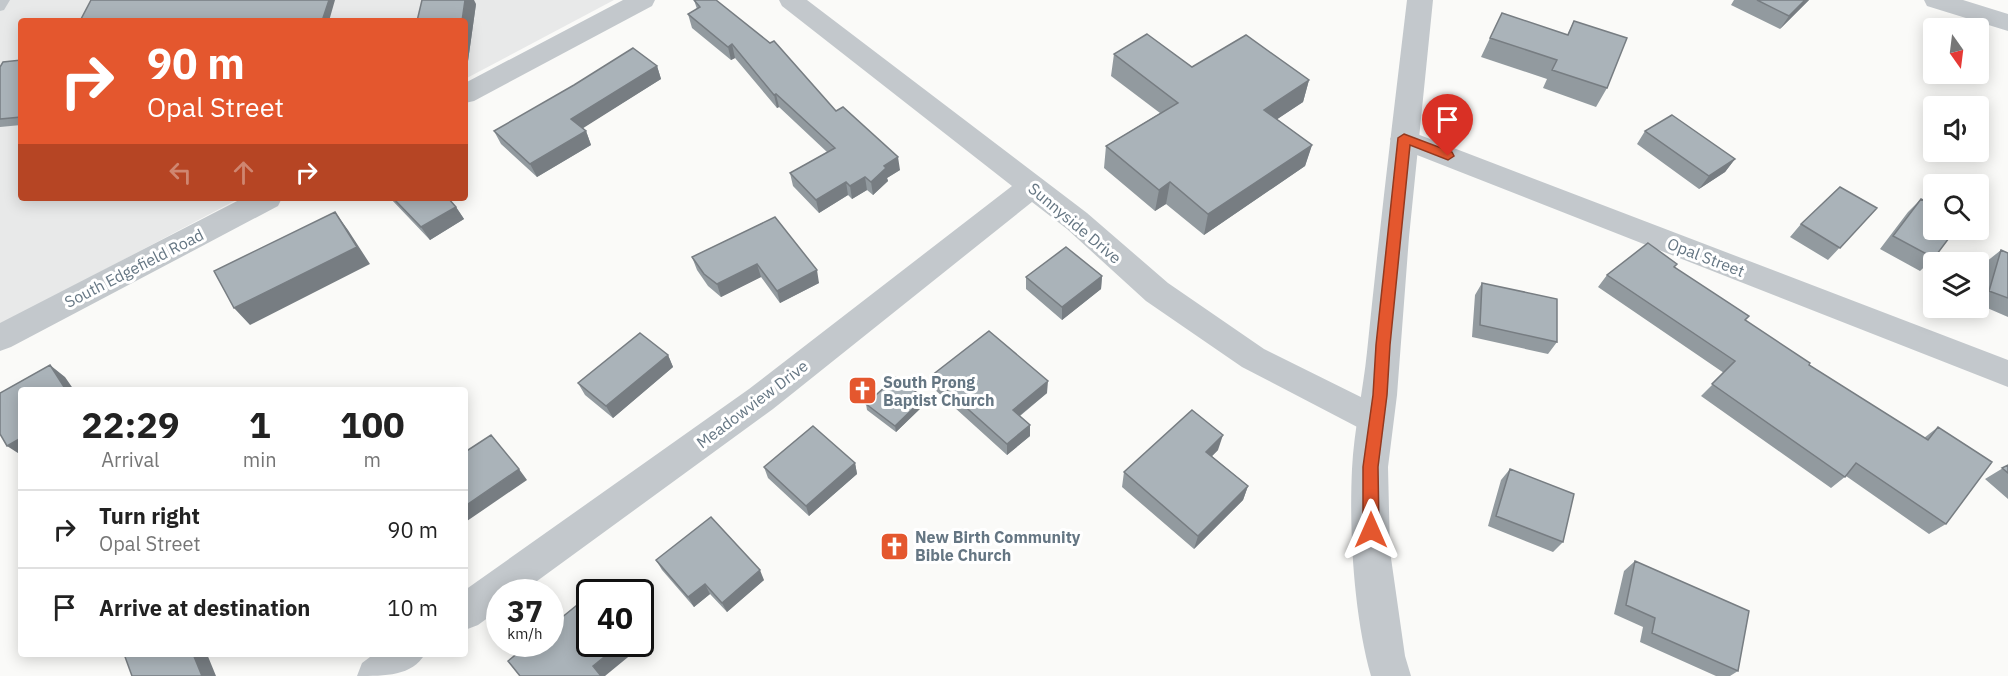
<!DOCTYPE html>
<style>
:root{--surface:#fff;--page:#f6f6f6;--text:#222;--muted:#767676;--line:#e0e0e0}
body{margin:0;font-family:"IBM Plex Sans",sans-serif;background:var(--page);color:var(--text);height:100vh;display:flex;flex-direction:column;font-size:22px;white-space:nowrap}
*{box-sizing:border-box;margin:0}
p{font-size:20px;color:var(--muted)}
.icon{flex:none;width:33px;height:33px;fill:none;stroke:currentColor;stroke-width:2;stroke-linecap:round;stroke-linejoin:round}
.map{position:relative;flex:1;overflow:hidden}
.sheet{position:absolute;left:18px;top:387px;width:450px;height:270px;display:flex;flex-direction:column;background:var(--surface);border-radius:6px;box-shadow:0 3px 15px #0003}
.sheet>*{flex:none}
.guide{position:absolute;left:18px;top:18px;width:450px;height:183px;border-radius:6px;box-shadow:0 3px 15px #0003;background:#e4572e;color:#fff;overflow:hidden}
.needle{width:39px;rotate:166deg}
.fabs{position:absolute;left:1923px;top:18px;display:grid;gap:12px}
.fabs a{display:grid;place-items:center;width:66px;height:66px;border-radius:6px;background:var(--surface);box-shadow:0 3px 15px #0003;font-size:30px}
.speed{position:absolute;left:486px;top:579px;display:flex;gap:12px;font-size:30px;font-weight:700;text-align:center}
.speed>*{display:grid;place-content:center;width:78px;height:78px;border-radius:50%;background:var(--surface);box-shadow:0 3px 15px #0003;line-height:1}
.speed small{font-size:15px;font-weight:400}
.speed .limit{border:3px solid #111;border-radius:9px;background:#fff;color:#111}
.pin{position:absolute;display:grid;place-items:center;width:51px;height:51px;color:#fff;margin:-62px -26px;border-radius:50% 50% 50% 0;rotate:-45deg;box-shadow:0 0 6px #0007}
.pin .icon{rotate:45deg}
.me{position:absolute;width:66px;margin:-33px;rotate:0deg;stroke-linejoin:round;filter:drop-shadow(0 0 4px #0008)}
.turn{display:flex;align-items:center;gap:21px;height:126px;padding:0 30px;font-size:27px}
.turn .icon{width:78px;height:78px;stroke-width:2.5}
.turn b{display:block;font-size:42px;line-height:51px}
.lanes{display:flex;align-items:center;height:57px;padding:0 30px;background:#0003;justify-content:center;gap:30px;direction:ltr}
.lanes .off{opacity:.35}
.eta{display:flex;justify-content:space-evenly;align-items:center;height:102px;text-align:center}
.eta b{font-size:36px;font-weight:800;line-height:42px}
ul{padding:0;list-style:none}
li{display:flex;align-items:center;gap:18px;height:78px;padding:0 30px;border-top:2px solid var(--line)}
li div{flex:1}
li b{display:block;font-size:22px}
li em{font-style:normal}
.map>svg:first-child{display:block}
.built{fill:#e8e9e9}
.lines{fill:none;stroke-linecap:round;stroke-linejoin:round}
.service{fill:#c3c8cc;fill-rule:evenodd}
.minor{fill:#c3c8cc;fill-rule:evenodd}
.tertiary{fill:#c3c8cc;fill-rule:evenodd}
.wall{fill:#929a9f}
.shaded-wall{fill:#777d82}
.building{fill:#aab3b9;stroke:#777d82;stroke-width:1.5}
.route{fill:#e4572e;stroke:#94391e;stroke-width:1.5}
.labels{text-anchor:middle;stroke-width:6;stroke-linejoin:round;paint-order:stroke}
.street-label{font-size:16px;fill:#657683;stroke:#fff}
.poi-label{font-size:16px;font-weight:bold;fill:#657683;stroke:#fff;text-anchor:start}
</style>
<div class="map">
<svg width="2008" height="676" viewBox="0 0 2008 676">
<rect width="100%" height="100%" fill="#fafaf8"/>
<path class="built" d="M 0,0 L 614,0 L 465,79 L 465,21 L 21,21 L 21,198 L 240,198 L 0,325 Z"/>
<g class="lines">
<path class="service" d="M 0,0 L 10,0 L 4,10 L 0,11 Z"/>
<path class="minor" d="M 623,0 L 655,0 L 652,6 L 474,101 L 465,103 L 465,83 Z
M 779,0 L 807,0 L 1087,213 L 1168,283 L 1264,349 L 1387,410 L 1392,420 L 1387,430 L 1375,434 L 1363,430 L 1242,367 L 1146,301 L 1067,229 L 1032,202 L 773,409 L 522,592 L 500,592 L 500,609 L 478,625 L 465,630 L 465,590 L 749,389 L 1012,186 L 782,6 Z
M 1924,0 L 1963,0 L 2008,14 L 2008,31 L 1927,6 Z
M 1404,129 L 2008,360 L 2008,387 L 1394,146 L 1390,139 L 1394,132 Z
M 243,198 L 282,198 L 278,206 L 11,347 L 0,351 L 0,323 Z
M 374,654 L 425,654 C 412,676 386,676 357,676 L 362,663 Z"/>
<path class="tertiary" d="M 1407,0 L 1433,0 L 1409,237 L 1397,395 L 1388,467 L 1390,551 L 1405,656 L 1411,676 L 1371,676 C 1354,616 1349,532 1352,469 C 1354,430 1363,391 1367,352 C 1379,234 1393,117 1407,0 Z"/>
</g>
<path class="wall" d="M 694,0 L 836,111 L 900,170 L 887,178 L 888,181 L 873,195 L 867,190 L 852,199 L 848,195 L 819,213 L 793,186 L 790,173 L 827,152 L 779,107 L 777,108 L 735,58 L 731,60 L 692,28 L 688,14 L 697,9 Z
M 1734,0 L 1809,0 L 1780,29 L 1731,5 Z
M 476,4 L 468,61 L 465,61 L 465,21 Z
M 1574,21 L 1607,88 L 1596,107 L 1543,88 L 1547,79 L 1481,57 L 1490,38 L 1567,35 Z
M 1114,54 L 1192,67 L 1309,80 L 1303,102 L 1277,119 L 1312,145 L 1305,166 L 1204,235 L 1166,204 L 1155,211 L 1104,168 L 1106,146 L 1160,113 L 1111,76 Z
M 21,60 L 21,125 L 0,127 L 0,67 Z
M 657,66 L 661,79 L 582,128 L 586,131 L 591,145 L 537,177 L 501,144 L 494,131 Z
M 1645,131 L 1735,159 L 1725,172 L 1699,189 L 1637,144 Z
M 390,198 L 448,198 L 456,207 L 464,219 L 430,240 Z
M 1921,199 L 1934,258 L 1920,271 L 1880,249 L 1908,212 Z
M 1877,208 L 1828,260 L 1790,237 L 1801,224 Z
M 775,217 L 819,283 L 780,303 L 761,277 L 721,297 L 708,286 L 697,270 L 692,257 Z
M 2001,250 L 2008,253 L 2008,317 L 1978,304 L 1978,289 L 1986,262 Z
M 1675,267 L 1745,320 L 1809,365 L 1924,438 L 1938,427 L 1946,524 L 1929,534 L 1846,476 L 1831,488 L 1701,396 L 1724,373 L 1598,287 L 1607,275 Z
M 1102,276 L 1101,289 L 1062,320 L 1026,289 L 1026,277 Z
M 1482,283 L 1557,342 L 1548,354 L 1472,337 L 1475,295 Z
M 668,355 L 673,367 L 613,418 L 585,395 L 578,383 Z
M 931,376 L 1047,393 L 1020,416 L 1030,425 L 1030,436 L 1007,455 L 933,388 Z
M 866,404 L 925,404 L 896,432 L 867,410 Z
M 1218,450 L 1212,456 L 1248,486 L 1243,500 L 1194,549 L 1122,487 L 1124,472 Z
M 855,463 L 857,474 L 809,516 L 768,478 L 764,467 Z
M 2008,465 L 2008,499 L 1985,479 Z
M 1510,469 L 1563,542 L 1553,552 L 1488,526 L 1501,480 Z
M 656,560 L 764,580 L 727,612 L 710,594 L 694,607 L 662,570 Z
M 1635,561 L 1738,671 L 1730,676 L 1716,676 L 1640,642 L 1643,627 L 1614,614 L 1624,571 Z"/>
<path class="shaded-wall" d="M 329,0 L 335,0 L 329,21 L 322,21 Z
M 465,0 L 474,0 L 476,4 L 468,61 L 465,54 L 465,21 L 462,21 Z
M 1805,0 L 1809,0 L 1780,29 L 1789,16 Z
M 732,44 L 735,58 L 731,60 L 728,47 Z
M 657,66 L 661,79 L 577,132 L 571,119 Z
M 1309,80 L 1303,102 L 1258,132 L 1264,110 Z
M 776,94 L 779,107 L 777,108 L 774,95 Z
M 586,131 L 591,145 L 537,177 L 530,164 Z
M 1312,145 L 1305,166 L 1204,235 L 1208,214 Z
M 898,157 L 900,170 L 887,178 L 888,181 L 873,195 L 871,182 L 884,166 Z
M 1735,159 L 1725,172 L 1699,189 L 1709,176 Z
M 865,177 L 867,190 L 852,199 L 850,186 Z
M 846,182 L 848,195 L 819,213 L 816,200 Z
M 1170,182 L 1166,204 L 1155,211 L 1159,190 Z
M 456,207 L 464,219 L 430,240 L 421,227 Z
M 335,212 L 348,230 L 370,264 L 250,325 L 234,308 Z
M 757,264 L 761,277 L 721,297 L 717,284 Z
M 817,270 L 819,283 L 780,303 L 777,291 Z
M 1102,276 L 1101,289 L 1062,320 L 1062,307 Z
M 668,355 L 673,367 L 613,418 L 606,406 Z
M 50,365 L 65,377 L 74,390 L 66,390 Z
M 1048,381 L 1047,393 L 1013,421 L 1013,410 Z
M 924,398 L 925,404 L 896,432 L 895,426 Z
M 1030,425 L 1030,436 L 1007,455 L 1007,444 Z
M 1223,435 L 1218,450 L 1201,467 L 1206,452 Z
M 21,438 L 21,455 L 7,446 Z
M 855,463 L 857,474 L 809,516 L 806,506 Z
M 519,469 L 527,480 L 467,521 L 465,519 L 465,506 Z
M 1248,486 L 1243,500 L 1194,549 L 1198,536 Z
M 760,570 L 764,580 L 727,612 L 722,603 Z
M 705,584 L 710,594 L 694,607 L 688,597 Z
M 620,644 L 625,644 L 633,653 L 605,676 L 601,676 L 593,666 Z
M 193,654 L 207,654 L 216,676 L 202,676 Z
M 261,654 L 270,654 L 266,657 Z"/>
<path class="building" d="M 91,0 L 329,0 L 322,21 L 80,21 Z
M 422,0 L 465,0 L 462,21 L 417,21 Z
M 694,0 L 716,0 L 770,43 L 774,41 L 836,111 L 843,107 L 898,157 L 884,166 L 886,168 L 871,182 L 865,177 L 850,186 L 846,182 L 816,200 L 790,173 L 835,148 L 776,94 L 774,95 L 732,44 L 728,47 L 688,14 L 700,7 Z
M 1757,0 L 1805,0 L 1789,16 Z
M 1502,13 L 1568,35 L 1574,21 L 1627,38 L 1607,88 L 1552,70 L 1557,60 L 1490,38 Z
M 1147,34 L 1192,67 L 1246,35 L 1309,80 L 1264,110 L 1312,145 L 1208,214 L 1170,182 L 1159,190 L 1106,146 L 1178,103 L 1114,54 Z
M 633,48 L 657,66 L 571,119 L 586,131 L 530,164 L 494,131 L 574,85 Z
M 21,60 L 21,117 L 0,119 L 0,67 L 3,62 Z
M 1672,115 L 1735,159 L 1709,176 L 1645,131 Z
M 1840,187 L 1877,208 L 1840,248 L 1801,224 Z
M 393,198 L 448,198 L 456,207 L 421,227 Z
M 1921,199 L 1934,206 L 1934,230 L 1955,230 L 1934,258 L 1893,236 Z
M 335,212 L 357,247 L 234,308 L 214,271 Z
M 775,217 L 817,270 L 777,291 L 757,264 L 717,284 L 704,274 L 692,257 Z
M 1648,243 L 1677,264 L 1674,267 L 1749,316 L 1745,320 L 1810,363 L 1809,365 L 1928,440 L 1938,427 L 1992,462 L 1946,524 L 1856,463 L 1845,477 L 1712,384 L 1735,361 L 1607,275 Z
M 1066,247 L 1102,276 L 1062,307 L 1026,277 Z
M 2001,250 L 2008,253 L 2008,298 L 1989,291 Z
M 1482,283 L 1557,299 L 1557,342 L 1480,325 Z
M 989,331 L 1048,381 L 1013,410 L 1030,425 L 1007,444 L 931,376 Z
M 640,333 L 668,355 L 606,406 L 578,383 Z
M 50,365 L 66,390 L 21,390 L 21,438 L 7,446 L 0,434 L 0,393 Z
M 896,377 L 924,398 L 895,426 L 866,404 Z
M 1192,410 L 1223,435 L 1206,452 L 1248,486 L 1198,536 L 1124,472 Z
M 813,426 L 855,463 L 806,506 L 764,467 Z
M 491,435 L 519,469 L 465,506 L 465,452 Z
M 2008,465 L 2008,473 L 2002,468 Z
M 1510,469 L 1574,494 L 1563,542 L 1496,516 Z
M 711,517 L 760,570 L 722,603 L 705,584 L 688,597 L 656,560 Z
M 1635,561 L 1749,611 L 1738,671 L 1652,633 L 1655,618 L 1626,605 Z
M 587,597 L 590,600 L 590,644 L 620,644 L 593,666 L 601,676 L 520,676 L 508,661 L 529,644 L 550,644 L 550,627 Z
M 124,654 L 193,654 L 202,676 L 132,676 Z"/>
<path class="route" d="M 1404,134 L 1452,152 L 1454,156 L 1448,160 L 1410,145 L 1390,345 L 1387,395 L 1378,467 L 1379,530 L 1376,535 L 1371,537 L 1366,535 L 1363,530 L 1363,467 L 1373,395 L 1376,345 L 1398,138 Z"/>
<defs>
<symbol id="church-square" viewBox="-11 -11 22 22"><rect x="-9" y="-9" width="18" height="18" rx="4" fill="#e4572e" stroke="#fff"/><path d="M-1.2-6h2.4v3.5h3.3v2.4h-3.3V6h-2.4V-.1h-3.3v-2.4h3.3Z" fill="#fff"/></symbol>
</defs>
<g fill-rule="evenodd">
<use href="#church-square" x="846" y="374" width="33" height="33"/>
<use href="#church-square" x="878" y="530" width="33" height="33"/>
</g>
<g class="labels">
<g class="street-label">
<text transform="translate(1075 223) rotate(40)" y="6">Sunnyside Drive</text>
<text transform="translate(1706 257) rotate(21)" y="6">Opal Street</text>
<text transform="translate(134 268) rotate(-27)" y="6">South Edgefield Road</text>
<text transform="translate(752 404) rotate(-37)" y="6">Meadowview Drive</text>
</g>
<g class="poi-label">
<text x="883" y="388">South Prong<tspan x="883" dy="18">Baptist Church</tspan></text>
<text x="915" y="543">New Birth Community<tspan x="915" dy="18">Bible Church</tspan></text>
</g>
</g>
</svg>
<div class="fabs">
<a><svg class="needle" viewBox="-14 -14 28 28"><path d="M0-13l5 13h-10z" fill="#e53935"/><path d="M0 13l5-13h-10z" fill="#767676"/></svg></a>
<a><svg class="icon" aria-label="sound" viewBox="0 0 24 24"><path d="M4 9h4l5-4v14l-5-4H4zM17 9q2 3 0 6"/></svg></a>
<a><svg class="icon" aria-label="search" viewBox="0 0 24 24"><circle cx="10" cy="10" r="6"/><path d="M15 15l6 6"/></svg></a>
<a><svg class="icon" aria-label="layers" viewBox="0 0 24 24"><path d="M12 4l9 5-9 5-9-5zM3 14l9 5 9-5"/></svg></a>
</div>
<div class="speed"><div>37<small>km/h</small></div><div class="limit">40</div></div>
<div class="pin" style="left:1448px;top:156px;background:#d93025"><svg class="icon" aria-label="arrive" viewBox="0 0 24 24"><path d="M6 21V4h12l-3 4 3 4H6"/></svg></div>
<svg class="me" style="left:1371px;top:530px" viewBox="-20 -20 40 40"><path d="M0-17L14 15 0 8-14 15z" fill="#e4572e" stroke="#fff" stroke-width="4"/></svg>
<div class="guide">
<div class="turn"><svg class="icon" aria-label="right" viewBox="0 0 24 24"><path d="M7 20v-9h11M14 6l5 5-5 5"/></svg><div><b>90 m</b>Opal Street</div></div>
<div class="lanes"><svg class="icon off" aria-label="left" viewBox="0 0 24 24"><path d="M17 20v-9H6M10 6l-5 5 5 5"/></svg><svg class="icon off" aria-label="ahead" viewBox="0 0 24 24"><path d="M12 20V5M6 11l6-6 6 6"/></svg><svg class="icon" aria-label="right" viewBox="0 0 24 24"><path d="M7 20v-9h11M14 6l5 5-5 5"/></svg></div>
</div>
<section class="sheet">
<div class="eta">
<div><b>22:29</b><p>Arrival</p></div>
<div><b>1</b><p>min</p></div>
<div><b>100</b><p>m</p></div>
</div>
<ul>
<li><svg class="icon" aria-label="right" viewBox="0 0 24 24"><path d="M7 20v-9h11M14 6l5 5-5 5"/></svg><div><b>Turn right</b><p>Opal Street</p></div><em>90 m</em></li>
<li><svg class="icon" aria-label="arrive" viewBox="0 0 24 24"><path d="M6 21V4h12l-3 4 3 4H6"/></svg><div><b>Arrive at destination</b></div><em>10 m</em></li>
</ul>
</section>
</div>
